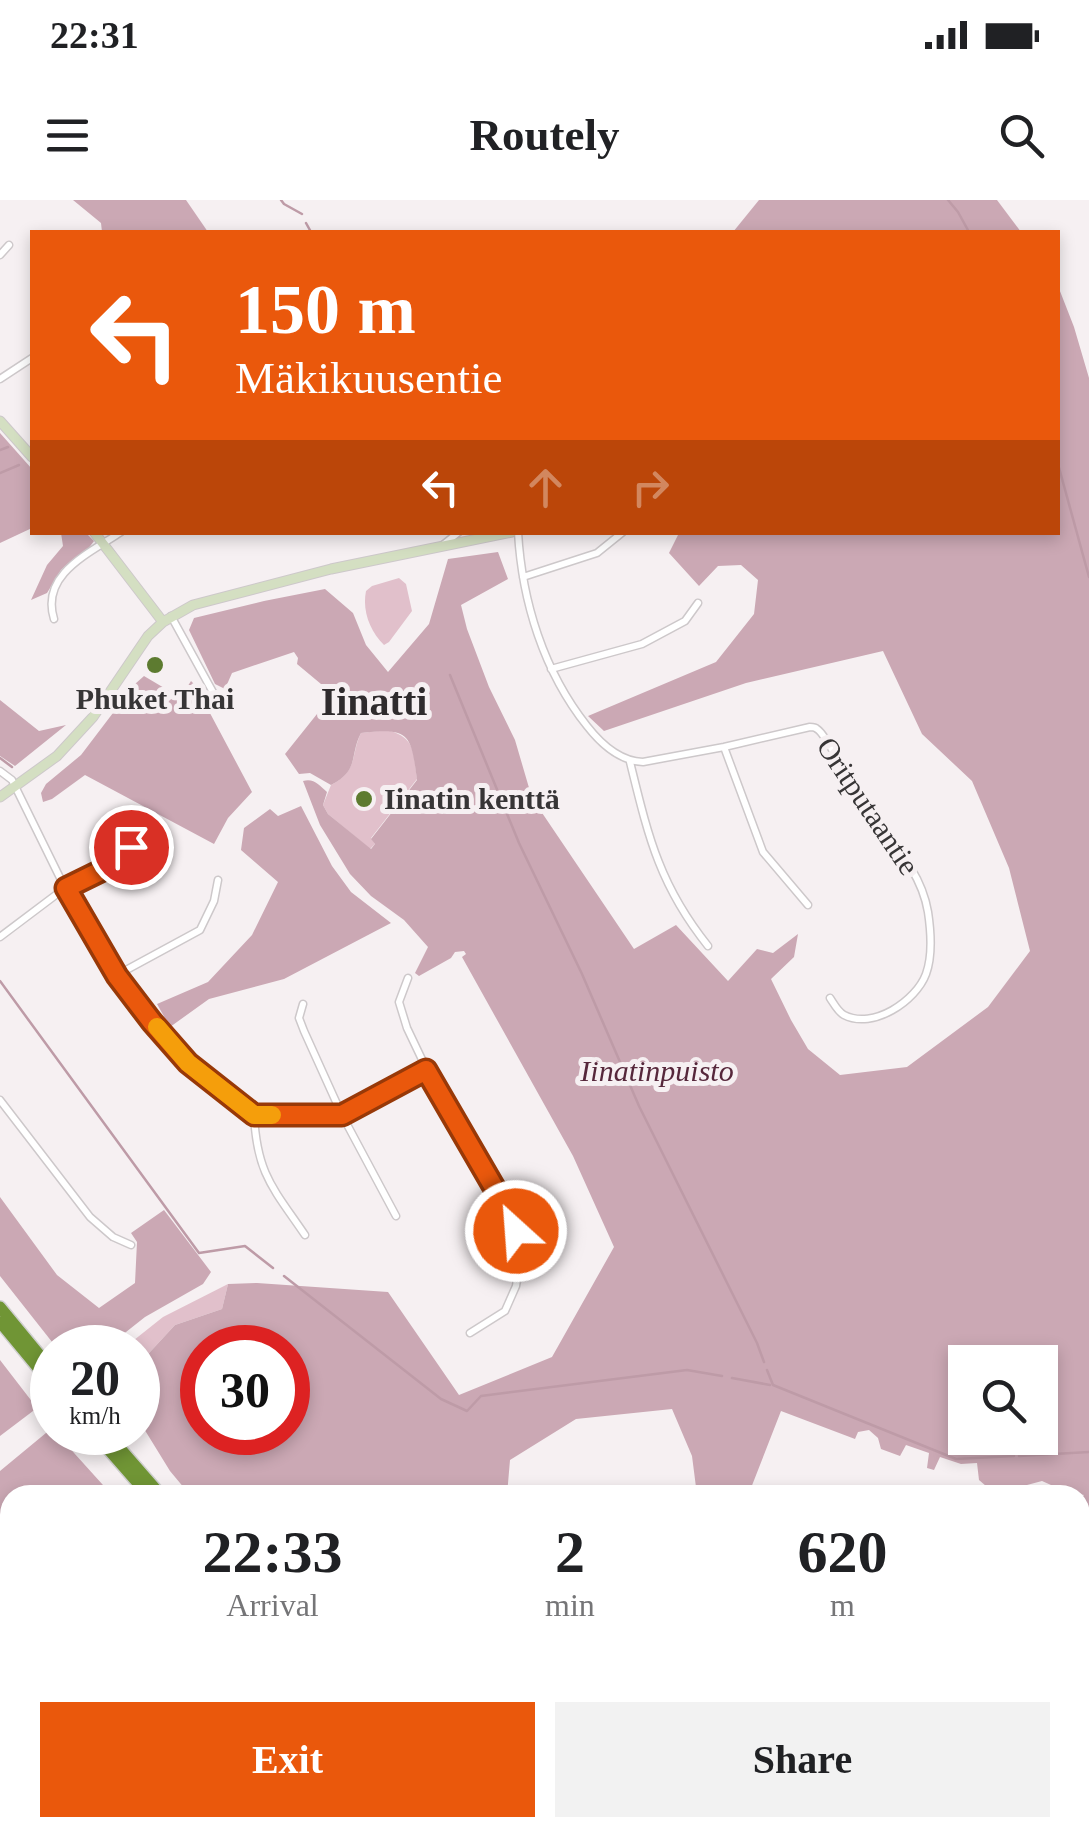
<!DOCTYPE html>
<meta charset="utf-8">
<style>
:root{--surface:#fff;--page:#f2f2f2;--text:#202124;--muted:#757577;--accent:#ea580c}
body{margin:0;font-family:Georgia,serif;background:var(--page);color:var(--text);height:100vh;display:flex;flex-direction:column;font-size:38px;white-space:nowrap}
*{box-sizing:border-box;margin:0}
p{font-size:32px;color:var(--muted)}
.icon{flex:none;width:55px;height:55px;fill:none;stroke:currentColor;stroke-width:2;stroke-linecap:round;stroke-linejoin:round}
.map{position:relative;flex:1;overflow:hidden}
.details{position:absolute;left:0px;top:1285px;width:1090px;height:352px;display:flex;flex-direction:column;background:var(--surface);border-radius:30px 30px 0 0;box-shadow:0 5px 15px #0003}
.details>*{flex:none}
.guide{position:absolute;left:30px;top:30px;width:1030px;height:305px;border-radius:0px;box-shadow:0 5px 15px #0003;background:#ea580c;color:#fff;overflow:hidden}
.fabs{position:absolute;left:948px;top:1145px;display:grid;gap:20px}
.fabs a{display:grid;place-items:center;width:110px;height:110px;border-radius:0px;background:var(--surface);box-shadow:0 5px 15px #0003;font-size:50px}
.speed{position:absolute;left:30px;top:1125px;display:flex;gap:20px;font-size:50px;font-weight:700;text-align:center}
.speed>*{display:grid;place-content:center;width:130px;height:130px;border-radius:50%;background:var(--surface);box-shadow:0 5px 15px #0003;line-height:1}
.speed small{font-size:25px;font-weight:400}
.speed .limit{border:15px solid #d22;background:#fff;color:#111}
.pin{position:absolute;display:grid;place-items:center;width:85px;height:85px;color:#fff;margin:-42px;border:5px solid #fff;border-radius:50%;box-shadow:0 2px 10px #0007}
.me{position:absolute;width:110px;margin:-55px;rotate:334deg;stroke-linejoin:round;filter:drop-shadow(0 0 8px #0008)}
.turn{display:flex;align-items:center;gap:35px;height:210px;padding:0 40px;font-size:45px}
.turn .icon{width:130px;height:130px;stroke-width:2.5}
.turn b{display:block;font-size:70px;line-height:85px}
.lanes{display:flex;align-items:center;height:95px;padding:0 40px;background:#0003;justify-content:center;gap:50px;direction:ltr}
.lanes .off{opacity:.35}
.eta{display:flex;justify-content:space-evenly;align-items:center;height:170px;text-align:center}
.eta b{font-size:60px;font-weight:700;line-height:70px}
.primary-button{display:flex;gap:20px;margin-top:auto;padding:20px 40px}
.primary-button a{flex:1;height:115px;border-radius:0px;background:var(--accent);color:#fff;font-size:40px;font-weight:700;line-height:115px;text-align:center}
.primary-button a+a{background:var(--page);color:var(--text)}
.status{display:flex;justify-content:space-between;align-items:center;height:70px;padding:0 50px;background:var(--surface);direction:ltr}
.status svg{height:28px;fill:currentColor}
header{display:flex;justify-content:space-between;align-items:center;height:130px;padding:0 40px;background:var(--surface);font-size:45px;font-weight:700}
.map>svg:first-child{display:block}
.green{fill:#e1c0cb}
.forest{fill:#cba8b4;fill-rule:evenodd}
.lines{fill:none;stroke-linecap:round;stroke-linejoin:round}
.stream{stroke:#be9ba7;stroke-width:2.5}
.street-casing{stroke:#cdc8ca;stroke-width:9}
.secondary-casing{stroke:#cdc8ca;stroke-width:11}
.highway-casing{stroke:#cfcfcf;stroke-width:14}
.street{stroke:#fff;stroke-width:6}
.secondary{stroke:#d4dfc2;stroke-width:9}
.highway{stroke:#709535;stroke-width:11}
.route-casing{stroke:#983908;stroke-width:25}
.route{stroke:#ea580c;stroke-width:18}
.slow{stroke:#f59e0b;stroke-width:18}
.poi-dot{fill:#5d7b30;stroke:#f6f0f2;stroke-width:4}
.labels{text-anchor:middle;stroke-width:10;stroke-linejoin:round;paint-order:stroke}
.poi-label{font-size:30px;font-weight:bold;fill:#373536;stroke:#f6f0f2}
.street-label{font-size:30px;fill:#373536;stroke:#f6f0f2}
.park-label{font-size:30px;font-style:italic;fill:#56273b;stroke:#f6f0f2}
.district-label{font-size:40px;font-weight:bold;fill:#2f2b2d;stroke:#f6f0f2}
</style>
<div class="status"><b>22:31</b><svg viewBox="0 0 49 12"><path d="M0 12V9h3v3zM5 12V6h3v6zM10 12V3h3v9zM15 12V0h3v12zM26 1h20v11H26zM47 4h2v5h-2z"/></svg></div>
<header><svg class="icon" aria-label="menu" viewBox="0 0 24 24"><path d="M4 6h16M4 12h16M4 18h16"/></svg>Routely<svg class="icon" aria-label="search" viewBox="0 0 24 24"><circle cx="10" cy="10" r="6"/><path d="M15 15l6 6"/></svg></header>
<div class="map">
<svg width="1089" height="1637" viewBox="0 0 1089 1637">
<rect width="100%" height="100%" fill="#f6f0f2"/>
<path class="green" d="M 399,378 L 406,384 L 412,411 L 389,442 L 384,445 C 370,431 362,411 366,391 L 372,386 Z
M 387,530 C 417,538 413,553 417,579 L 371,638 L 375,644 L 370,649 L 328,614 L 323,605 L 331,585 C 359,570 350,556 361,533 Z
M 228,1084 L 222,1109 L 175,1125 L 138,1165 L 138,1148 L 124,1148 L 163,1117 Z"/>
<path class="forest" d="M 73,0 L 186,0 L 208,32 L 102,32 L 101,23 Z
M 759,0 L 997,0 L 1021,32 L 733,32 Z
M 1058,86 L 1074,127 L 1089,178 L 1089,1341 L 1080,1341 L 1080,1300 L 1084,1295 L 1060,1289 L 1042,1281 L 1027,1285 L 1022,1293 L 986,1286 L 979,1280 L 977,1263 L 961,1264 L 940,1257 L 934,1270 L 927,1268 L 929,1253 L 906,1245 L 900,1256 L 881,1249 L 878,1238 L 869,1230 L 858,1232 L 855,1239 L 781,1211 L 751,1288 L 727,1287 L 705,1295 L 697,1295 L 692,1256 L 672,1209 L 576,1219 L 510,1260 L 507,1295 L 190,1295 L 170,1271 L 138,1219 L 138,1165 L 175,1125 L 222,1109 L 228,1084 L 257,1083 L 388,1092 L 459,1195 L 552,1157 L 614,1047 L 573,956 L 462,757 L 466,754 L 464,751 L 455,752 L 451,758 L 419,776 L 415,773 L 428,747 L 404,720 L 371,696 L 350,674 L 320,625 L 303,581 C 314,578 319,585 327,592 L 323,605 L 328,614 L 371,649 L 375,644 L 371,639 L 417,580 C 411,534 410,527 361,533 C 349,556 360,570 331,585 L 310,573 L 299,574 L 285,554 L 333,494 L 297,464 L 298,458 L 294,452 L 232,473 L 225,489 L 215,484 L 189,430 L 194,418 L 264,401 L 325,389 L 353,413 L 366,445 L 388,472 L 429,424 L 448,359 L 498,352 L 508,379 L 461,405 L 467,429 L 489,487 L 515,540 L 532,598 L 634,749 L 676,725 L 728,781 L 757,749 L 773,753 L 798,734 L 794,757 L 771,779 L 791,820 L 808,849 L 840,875 L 907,867 L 988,807 L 1030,751 L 1009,668 L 972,581 L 922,534 L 883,451 L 746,483 L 604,531 L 588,516 L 716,462 L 754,414 L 758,380 L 741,365 L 718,366 L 699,386 L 669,353 L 679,333 L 1058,332 ZM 202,1148 L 288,1148 L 288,1232 L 202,1232 ZM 965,1162 L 1040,1162 L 1040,1238 L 965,1238 Z
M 0,233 L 32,269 L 32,328 L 0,343 Z
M 61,333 L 86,333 L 94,341 L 88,349 L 71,361 L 61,370 L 47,393 L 31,400 L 47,365 L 63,346 Z
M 144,476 L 176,495 L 186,489 L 191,481 L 195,485 L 252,592 L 228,618 L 214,644 L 85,575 L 52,599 L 43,602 L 41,593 L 46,584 L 81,555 L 135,484 Z
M 0,500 L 39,531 L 66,525 L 15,566 L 0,556 Z
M 301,606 L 332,666 L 351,692 L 391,723 L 284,779 L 209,799 L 170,827 L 157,804 L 208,782 L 252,735 L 278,682 L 241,650 L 244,628 L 270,609 L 278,616 Z
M 0,997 L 57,1075 L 99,1108 L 135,1083 L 137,1042 L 131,1033 L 164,1010 L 211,1072 L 203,1084 L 145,1117 L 107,1147 L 56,1147 L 0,1076 Z
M 0,1160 L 37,1208 L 0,1236 Z
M 52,1228 L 52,1232 L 56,1233 L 112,1295 L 10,1295 L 10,1553 L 0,1561 L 0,1271 Z
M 477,1628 L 632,1628 L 639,1637 L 485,1637 Z"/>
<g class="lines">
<path class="stream" d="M 281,0 L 284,4 L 302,14
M 948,0 L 958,12 L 969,32
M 306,23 L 311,32
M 0,250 L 8,247
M 1058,264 L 1089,377
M 0,273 L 19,265
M 450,475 L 519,643 L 582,774 L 639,906 L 757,1143 L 764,1162
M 0,558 L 12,567
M 0,781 L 199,1053 L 245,1046 L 273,1068
M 284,1076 L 441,1199 L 467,1211 L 481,1196 L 687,1170 L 722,1176
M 767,1170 L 773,1185 L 956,1259 L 1014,1256
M 732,1178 L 770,1185
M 1019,1256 L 1089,1252"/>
<defs>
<path id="street" d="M 0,55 L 9,45
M 0,179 L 32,158
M 518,332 C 522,402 544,472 587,526 C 601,544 619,561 643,562 L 724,547 L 810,527 C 812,527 815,527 817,529 C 826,534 850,583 857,595 C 882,634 920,664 928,712 C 931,732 933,755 926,774 C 916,801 873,830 844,815 C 838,812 834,804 830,798
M 444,344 L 459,332
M 523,377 L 597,353 L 623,332
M 171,416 L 220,505
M 54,419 C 40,374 90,353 121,332
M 551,469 L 642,444 L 685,421 L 698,403
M 724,547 L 763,652 L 808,705
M 630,562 C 648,635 659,685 708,746
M 0,571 L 12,580 L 65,688 L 117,775 L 152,822 L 188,863 L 254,915 L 342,915 L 427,870
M 0,737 L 65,688 L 119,662 L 131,647
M 117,775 L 200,730 L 214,701 L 218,680
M 408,778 L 399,802 L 407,828 L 427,870 L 506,1008 L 516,1031 L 521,1055 L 516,1086 L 505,1111 L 470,1133
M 303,804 L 299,818 L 304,831 L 342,915 L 396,1016
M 0,900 L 90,1017 L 113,1037 L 131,1045
M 254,915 C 257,974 273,988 305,1035
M 1080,1356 L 1082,1353
M 880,1628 L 891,1637"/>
<path id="secondary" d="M 0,221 L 32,257
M 94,332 L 163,422
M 0,597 L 57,556 L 93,517 L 148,436 L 163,422 L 193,405 L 331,369 L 512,332
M 1080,1512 L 1089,1503
M 1080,1531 L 1089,1521
M 0,1632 L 4,1637
M 964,1637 L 973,1628
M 981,1637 L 989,1628"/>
<path id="highway" d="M 0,1107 L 52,1170
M 0,1122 L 52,1185
M 93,1232 L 148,1295
M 106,1232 L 161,1295
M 438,1628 L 446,1637
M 451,1628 L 459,1637"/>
</defs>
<use href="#street" class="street-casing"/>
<use href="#secondary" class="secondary-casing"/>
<use href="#highway" class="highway-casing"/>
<use href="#street" class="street"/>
<use href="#secondary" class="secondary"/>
<use href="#highway" class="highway"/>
</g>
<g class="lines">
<defs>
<path id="route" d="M 131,647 L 119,662 L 66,688 L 117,776 L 152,822 L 188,863 L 254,915 L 342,915 L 426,870 L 506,1008 L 516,1031"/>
</defs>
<use href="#route" class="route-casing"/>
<use href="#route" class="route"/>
<path class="slow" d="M 157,827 L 188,863 L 254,915 L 272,915"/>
</g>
<g class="poi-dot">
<circle cx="155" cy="465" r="10"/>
<circle cx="364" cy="599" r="10"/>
</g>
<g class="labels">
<g class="poi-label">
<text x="155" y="509">Phuket Thai</text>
<text x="384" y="609" text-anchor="start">Iinatin kenttä</text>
</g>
<g class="street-label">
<text transform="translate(868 606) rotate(56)" y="10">Oritputaantie</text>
</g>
<g class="park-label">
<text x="657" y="881">Iinatinpuisto</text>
</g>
<g class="district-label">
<text x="374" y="515">Iinatti</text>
</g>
</g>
</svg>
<div class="fabs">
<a><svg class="icon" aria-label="search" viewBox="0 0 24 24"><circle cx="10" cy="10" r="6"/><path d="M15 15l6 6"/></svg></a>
</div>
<div class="speed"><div>20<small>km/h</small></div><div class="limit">30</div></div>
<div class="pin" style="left:131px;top:647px;background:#d93025"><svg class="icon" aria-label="arrive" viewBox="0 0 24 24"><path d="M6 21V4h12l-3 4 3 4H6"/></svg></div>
<svg class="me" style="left:516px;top:1031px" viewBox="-20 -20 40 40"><circle r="17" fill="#ea580c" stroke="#fff" stroke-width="3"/><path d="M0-11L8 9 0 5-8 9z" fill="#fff"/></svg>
<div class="guide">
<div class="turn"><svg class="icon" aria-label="left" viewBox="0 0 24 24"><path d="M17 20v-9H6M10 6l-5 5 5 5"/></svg><div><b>150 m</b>Mäkikuusentie</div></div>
<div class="lanes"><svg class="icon" aria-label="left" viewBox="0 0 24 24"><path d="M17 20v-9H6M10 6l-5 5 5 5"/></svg><svg class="icon off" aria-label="ahead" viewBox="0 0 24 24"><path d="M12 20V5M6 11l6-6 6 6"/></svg><svg class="icon off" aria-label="right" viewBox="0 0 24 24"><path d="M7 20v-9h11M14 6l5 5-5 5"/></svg></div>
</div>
<section class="details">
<div class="eta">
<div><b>22:33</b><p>Arrival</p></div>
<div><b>2</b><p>min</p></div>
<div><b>620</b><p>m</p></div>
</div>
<div class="primary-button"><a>Exit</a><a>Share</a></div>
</section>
</div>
